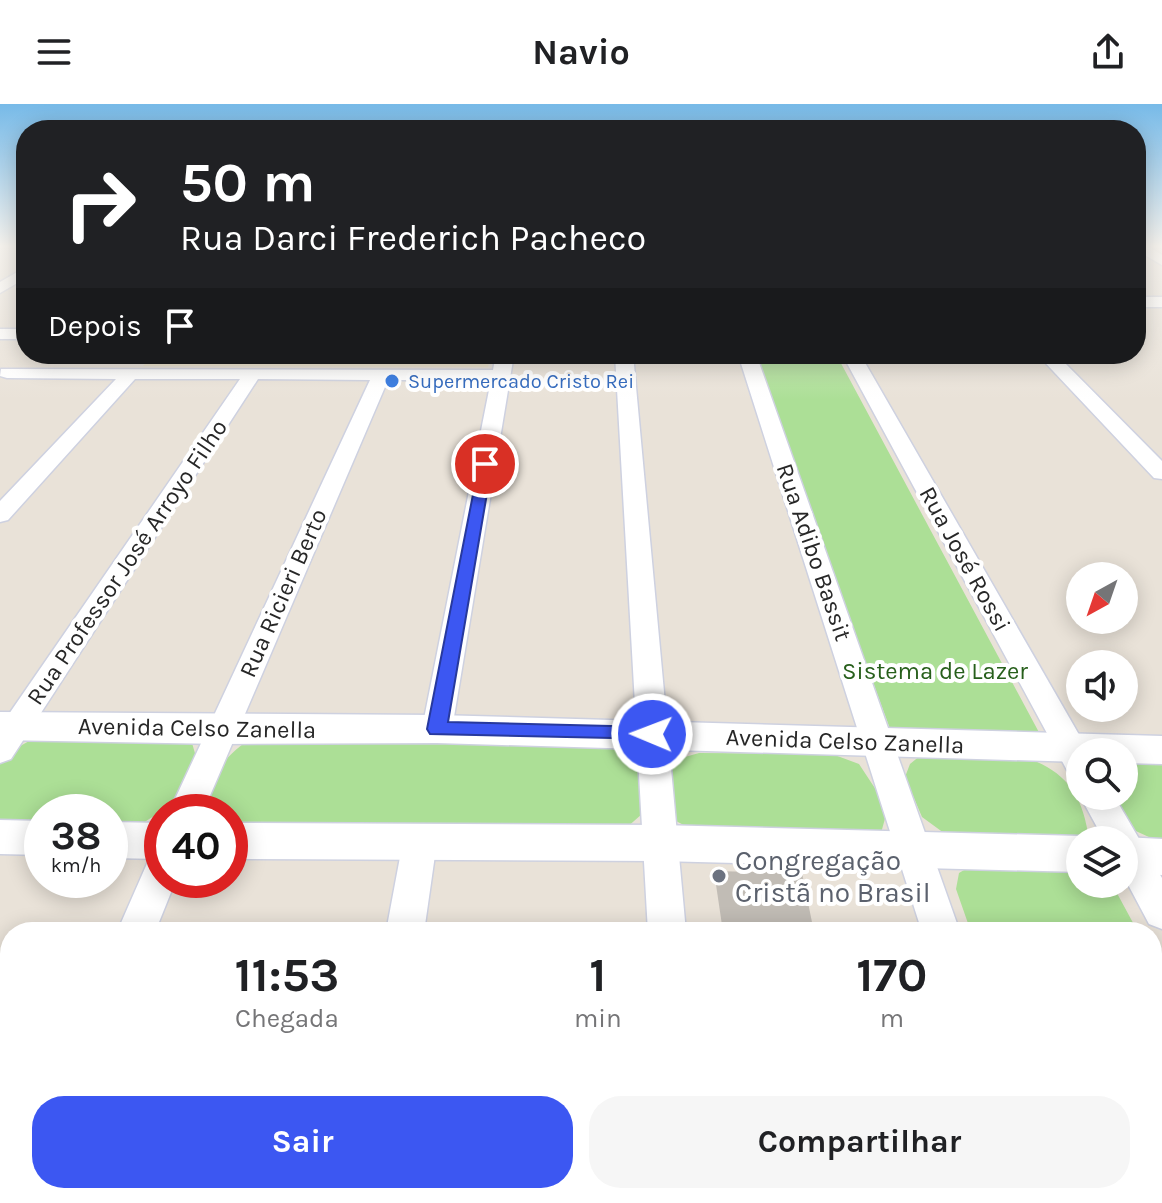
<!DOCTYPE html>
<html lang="pt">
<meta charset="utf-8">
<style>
:root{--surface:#fff;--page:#f6f6f6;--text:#202124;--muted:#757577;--accent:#3c57f2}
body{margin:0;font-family:Karla,sans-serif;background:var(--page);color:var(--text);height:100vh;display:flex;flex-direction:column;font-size:30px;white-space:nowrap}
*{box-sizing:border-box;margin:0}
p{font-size:26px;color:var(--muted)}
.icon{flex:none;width:44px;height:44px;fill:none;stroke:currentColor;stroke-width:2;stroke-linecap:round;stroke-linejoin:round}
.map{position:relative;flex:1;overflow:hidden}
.drawer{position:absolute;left:0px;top:818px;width:1162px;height:282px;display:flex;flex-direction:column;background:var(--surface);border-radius:32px 32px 0 0;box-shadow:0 4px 20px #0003}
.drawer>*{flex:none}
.top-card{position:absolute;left:16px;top:16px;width:1130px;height:244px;border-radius:32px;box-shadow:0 4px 20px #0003;background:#202124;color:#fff;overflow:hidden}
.needle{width:52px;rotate:220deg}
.buttons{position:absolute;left:1066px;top:458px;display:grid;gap:16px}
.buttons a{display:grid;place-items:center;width:72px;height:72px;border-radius:50%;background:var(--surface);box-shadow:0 4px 20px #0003;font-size:40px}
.speed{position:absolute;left:24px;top:690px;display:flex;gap:16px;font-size:40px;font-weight:700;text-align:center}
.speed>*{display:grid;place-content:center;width:104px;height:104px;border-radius:50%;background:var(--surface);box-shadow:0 4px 20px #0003;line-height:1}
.speed small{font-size:20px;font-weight:400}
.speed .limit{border:12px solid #d22;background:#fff;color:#111}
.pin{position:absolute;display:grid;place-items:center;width:68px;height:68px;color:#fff;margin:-34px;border:4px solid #fff;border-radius:50%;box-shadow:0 2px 8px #0007}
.me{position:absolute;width:88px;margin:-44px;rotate:271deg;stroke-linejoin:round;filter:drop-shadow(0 0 6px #0008)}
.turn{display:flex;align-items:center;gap:28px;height:168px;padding:0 32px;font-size:36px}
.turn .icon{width:104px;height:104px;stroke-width:2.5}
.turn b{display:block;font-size:56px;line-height:68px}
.then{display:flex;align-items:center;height:76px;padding:0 32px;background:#0003;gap:16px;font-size:30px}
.eta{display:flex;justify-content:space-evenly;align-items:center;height:136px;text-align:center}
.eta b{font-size:48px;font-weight:700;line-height:56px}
.button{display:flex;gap:16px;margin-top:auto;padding:16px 32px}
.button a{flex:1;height:92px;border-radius:32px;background:var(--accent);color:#fff;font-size:32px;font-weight:700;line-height:92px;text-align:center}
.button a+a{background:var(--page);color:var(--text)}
header{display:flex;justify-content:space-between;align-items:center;height:104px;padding:0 32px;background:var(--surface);font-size:36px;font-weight:700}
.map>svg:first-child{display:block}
.education{fill:#ebe1c8}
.green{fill:#acdf96}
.building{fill:#c1bcb5}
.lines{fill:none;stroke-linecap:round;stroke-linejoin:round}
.minor-casing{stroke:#ced1e0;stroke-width:3}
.tertiary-casing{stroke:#ced1e0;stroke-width:3}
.minor{fill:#fff;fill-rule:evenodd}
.tertiary{fill:#fff;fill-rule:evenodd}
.route{fill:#3c57f2;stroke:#27399d;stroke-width:2}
.shop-dot{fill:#3f7fe0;stroke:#fff;stroke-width:3}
.worship-dot{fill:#6b7280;stroke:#fff;stroke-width:3}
.labels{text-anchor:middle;stroke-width:8;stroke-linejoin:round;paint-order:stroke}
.far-shop-label{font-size:20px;fill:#366cbe;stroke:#fff;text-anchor:start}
.street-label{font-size:24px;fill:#272727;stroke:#fff}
.park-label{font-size:24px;fill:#275f1b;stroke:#fff}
.near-worship-label{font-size:28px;fill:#5b616d;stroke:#fff;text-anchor:start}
</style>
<header><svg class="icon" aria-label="menu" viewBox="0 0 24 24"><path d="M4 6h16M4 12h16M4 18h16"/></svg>Navio<svg class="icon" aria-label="share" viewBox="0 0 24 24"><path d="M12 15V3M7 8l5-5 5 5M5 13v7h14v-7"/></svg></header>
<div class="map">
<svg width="1162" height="1099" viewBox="0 0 1162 1099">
<rect width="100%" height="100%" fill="#e9e2d8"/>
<path class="education" d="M 154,250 L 491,250 L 488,263 L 143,262 Z"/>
<path class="green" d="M 753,250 L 836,250 L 1042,634 L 893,633 Z
M 42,630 L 192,639 L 199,663 L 183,693 L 140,721 L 110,720 L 110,708 L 42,708 L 42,718 L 0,717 L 0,658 L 11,647 Z
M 253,633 L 600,641 L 625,649 L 645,670 L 642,710 L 617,732 L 230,721 L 230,708 L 213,708 C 204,674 226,651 253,633 Z
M 699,649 L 832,650 L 859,660 L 882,695 L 886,711 L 881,729 L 705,732 L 674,716 L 670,664 L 685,653 Z
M 1014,649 C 1059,664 1080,681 1088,729 L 1081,736 L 948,732 L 922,713 L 905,673 L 910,660 L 921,651 Z
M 1124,655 L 1162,656 L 1162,739 L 1127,723 L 1107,692 L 1124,692 Z
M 976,759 L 1080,765 L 1080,780 L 1112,780 L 1138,828 L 971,828 L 956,785 L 959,769 Z
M 1152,854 L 1162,872 L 1162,1099 L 1070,1099 L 1067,1090 L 1152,1090 Z"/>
<path class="building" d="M 714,767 L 802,769 L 814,828 L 723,828 Z"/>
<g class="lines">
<defs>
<path id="minor" d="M 1136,142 L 1148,142 L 1162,151 L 1162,161 L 1136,146 Z
M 26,163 L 26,174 L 0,189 L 0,178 Z
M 1136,193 L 1162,193 L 1162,203 L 1136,203 Z
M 0,225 L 26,225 L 26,235 L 0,235 Z
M 496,250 L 514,250 L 452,625 L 448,633 L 437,636 L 426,633 L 422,625 L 491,276 L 388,276 L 203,708 L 169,708 L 370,276 L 258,275 L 11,655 L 0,659 L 0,623 L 240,275 L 135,275 L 8,416 L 0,418 L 0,397 L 116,275 L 7,274 L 0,272 L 1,265 L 493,266 Z
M 615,250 L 633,250 L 686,828 L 648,828 Z
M 738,250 L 756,250 L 960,828 L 922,828 Z
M 842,250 L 860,250 L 1089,648 L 1080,648 L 1080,673 L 1069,670 Z
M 1037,250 L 1056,250 L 1162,357 L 1162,375 L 1154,374 Z
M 1080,692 L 1114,692 L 1162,774 L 1162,825 L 1149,820 L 1124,773 L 1124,736 L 1104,736 Z
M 420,723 L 432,727 L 437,737 L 424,828 L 386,828 L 403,737 L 408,727 Z
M 162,751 L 162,776 L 176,776 L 155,828 L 117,828 L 149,755 Z
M 10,1073 L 10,1090 L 50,1090 L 47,1099 L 0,1099 Z
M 336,1090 L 384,1090 L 382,1099 L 334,1099 Z
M 662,1090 L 710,1090 L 710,1099 L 662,1099 Z
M 1007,1090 L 1055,1090 L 1058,1099 L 1010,1099 Z"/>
<path id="tertiary" d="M 0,608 L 437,611 L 1162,632 L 1162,660 L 1124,659 L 1124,648 L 1080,648 L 1080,658 L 437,639 L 222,640 L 0,636 Z
M 0,716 L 42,717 L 42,751 L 0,750 Z
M 110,718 L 162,719 L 162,755 L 110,754 Z
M 230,719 L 660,721 L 1080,732 L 1092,736 L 1080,736 L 1080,768 L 660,757 L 230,755 Z
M 1124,733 L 1162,735 L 1162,771 L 1124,769 L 1124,736 L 1115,736 Z"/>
</defs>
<use href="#minor" class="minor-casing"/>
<use href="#tertiary" class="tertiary-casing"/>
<use href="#minor" class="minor"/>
<use href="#tertiary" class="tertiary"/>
</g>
<linearGradient id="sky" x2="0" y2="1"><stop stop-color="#77bae8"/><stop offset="0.48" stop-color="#f5f2ed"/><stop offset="1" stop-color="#f5f2ed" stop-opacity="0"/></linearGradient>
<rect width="1162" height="296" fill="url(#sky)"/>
<path class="route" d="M 485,355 L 492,360 L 448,618 L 652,623 L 659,625 L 662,630 L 659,635 L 430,630 L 427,625 L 479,360 Z"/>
<circle class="shop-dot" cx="392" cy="277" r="8"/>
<circle class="worship-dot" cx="719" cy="772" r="8"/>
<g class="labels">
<g class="far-shop-label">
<text x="408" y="284">Supermercado Cristo Rei</text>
</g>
<g class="street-label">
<text transform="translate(814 448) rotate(71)" y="8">Rua Adibo Bassit</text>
<text transform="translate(965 455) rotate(61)" y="8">Rua José Rossi</text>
<text transform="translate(127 458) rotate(-56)" y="8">Rua Professor José Arroyo Filho</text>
<text transform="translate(283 489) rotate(-66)" y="8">Rua Ricieri Berto</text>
<text transform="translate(197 624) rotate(1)" y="8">Avenida Celso Zanella</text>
<text transform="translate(845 637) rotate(2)" y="8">Avenida Celso Zanella</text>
</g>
<g class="park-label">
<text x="935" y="575">Sistema de Lazer</text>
</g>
<g class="near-worship-label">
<text x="735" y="766">Congregação<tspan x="735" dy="32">Cristã no Brasil</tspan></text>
</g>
</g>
</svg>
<div class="buttons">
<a><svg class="needle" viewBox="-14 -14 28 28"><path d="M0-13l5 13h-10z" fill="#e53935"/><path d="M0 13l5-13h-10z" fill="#757577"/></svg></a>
<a><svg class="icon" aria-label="sound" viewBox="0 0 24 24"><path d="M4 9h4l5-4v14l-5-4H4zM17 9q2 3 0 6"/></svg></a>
<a><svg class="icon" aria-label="search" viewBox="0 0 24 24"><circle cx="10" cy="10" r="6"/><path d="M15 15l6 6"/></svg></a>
<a><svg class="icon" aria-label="layers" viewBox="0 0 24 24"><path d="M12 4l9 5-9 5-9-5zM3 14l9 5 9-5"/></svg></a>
</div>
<div class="speed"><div>38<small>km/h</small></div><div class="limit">40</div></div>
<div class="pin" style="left:485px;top:360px;background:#d93025"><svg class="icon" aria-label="arrive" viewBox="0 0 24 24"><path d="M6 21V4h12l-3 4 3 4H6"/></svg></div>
<svg class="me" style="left:652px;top:630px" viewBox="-20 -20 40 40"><circle r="17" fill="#3c57f2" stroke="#fff" stroke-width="3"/><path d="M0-11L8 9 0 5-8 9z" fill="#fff"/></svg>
<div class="top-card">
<div class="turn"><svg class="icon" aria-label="right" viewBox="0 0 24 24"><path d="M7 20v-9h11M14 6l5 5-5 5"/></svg><div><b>50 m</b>Rua Darci Frederich Pacheco</div></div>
<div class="then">Depois<svg class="icon" aria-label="arrive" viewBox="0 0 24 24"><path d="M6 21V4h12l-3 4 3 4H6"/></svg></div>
</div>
<section class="drawer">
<div class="eta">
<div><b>11:53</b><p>Chegada</p></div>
<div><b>1</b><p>min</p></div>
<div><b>170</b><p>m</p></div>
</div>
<div class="button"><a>Sair</a><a>Compartilhar</a></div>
</section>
</div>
